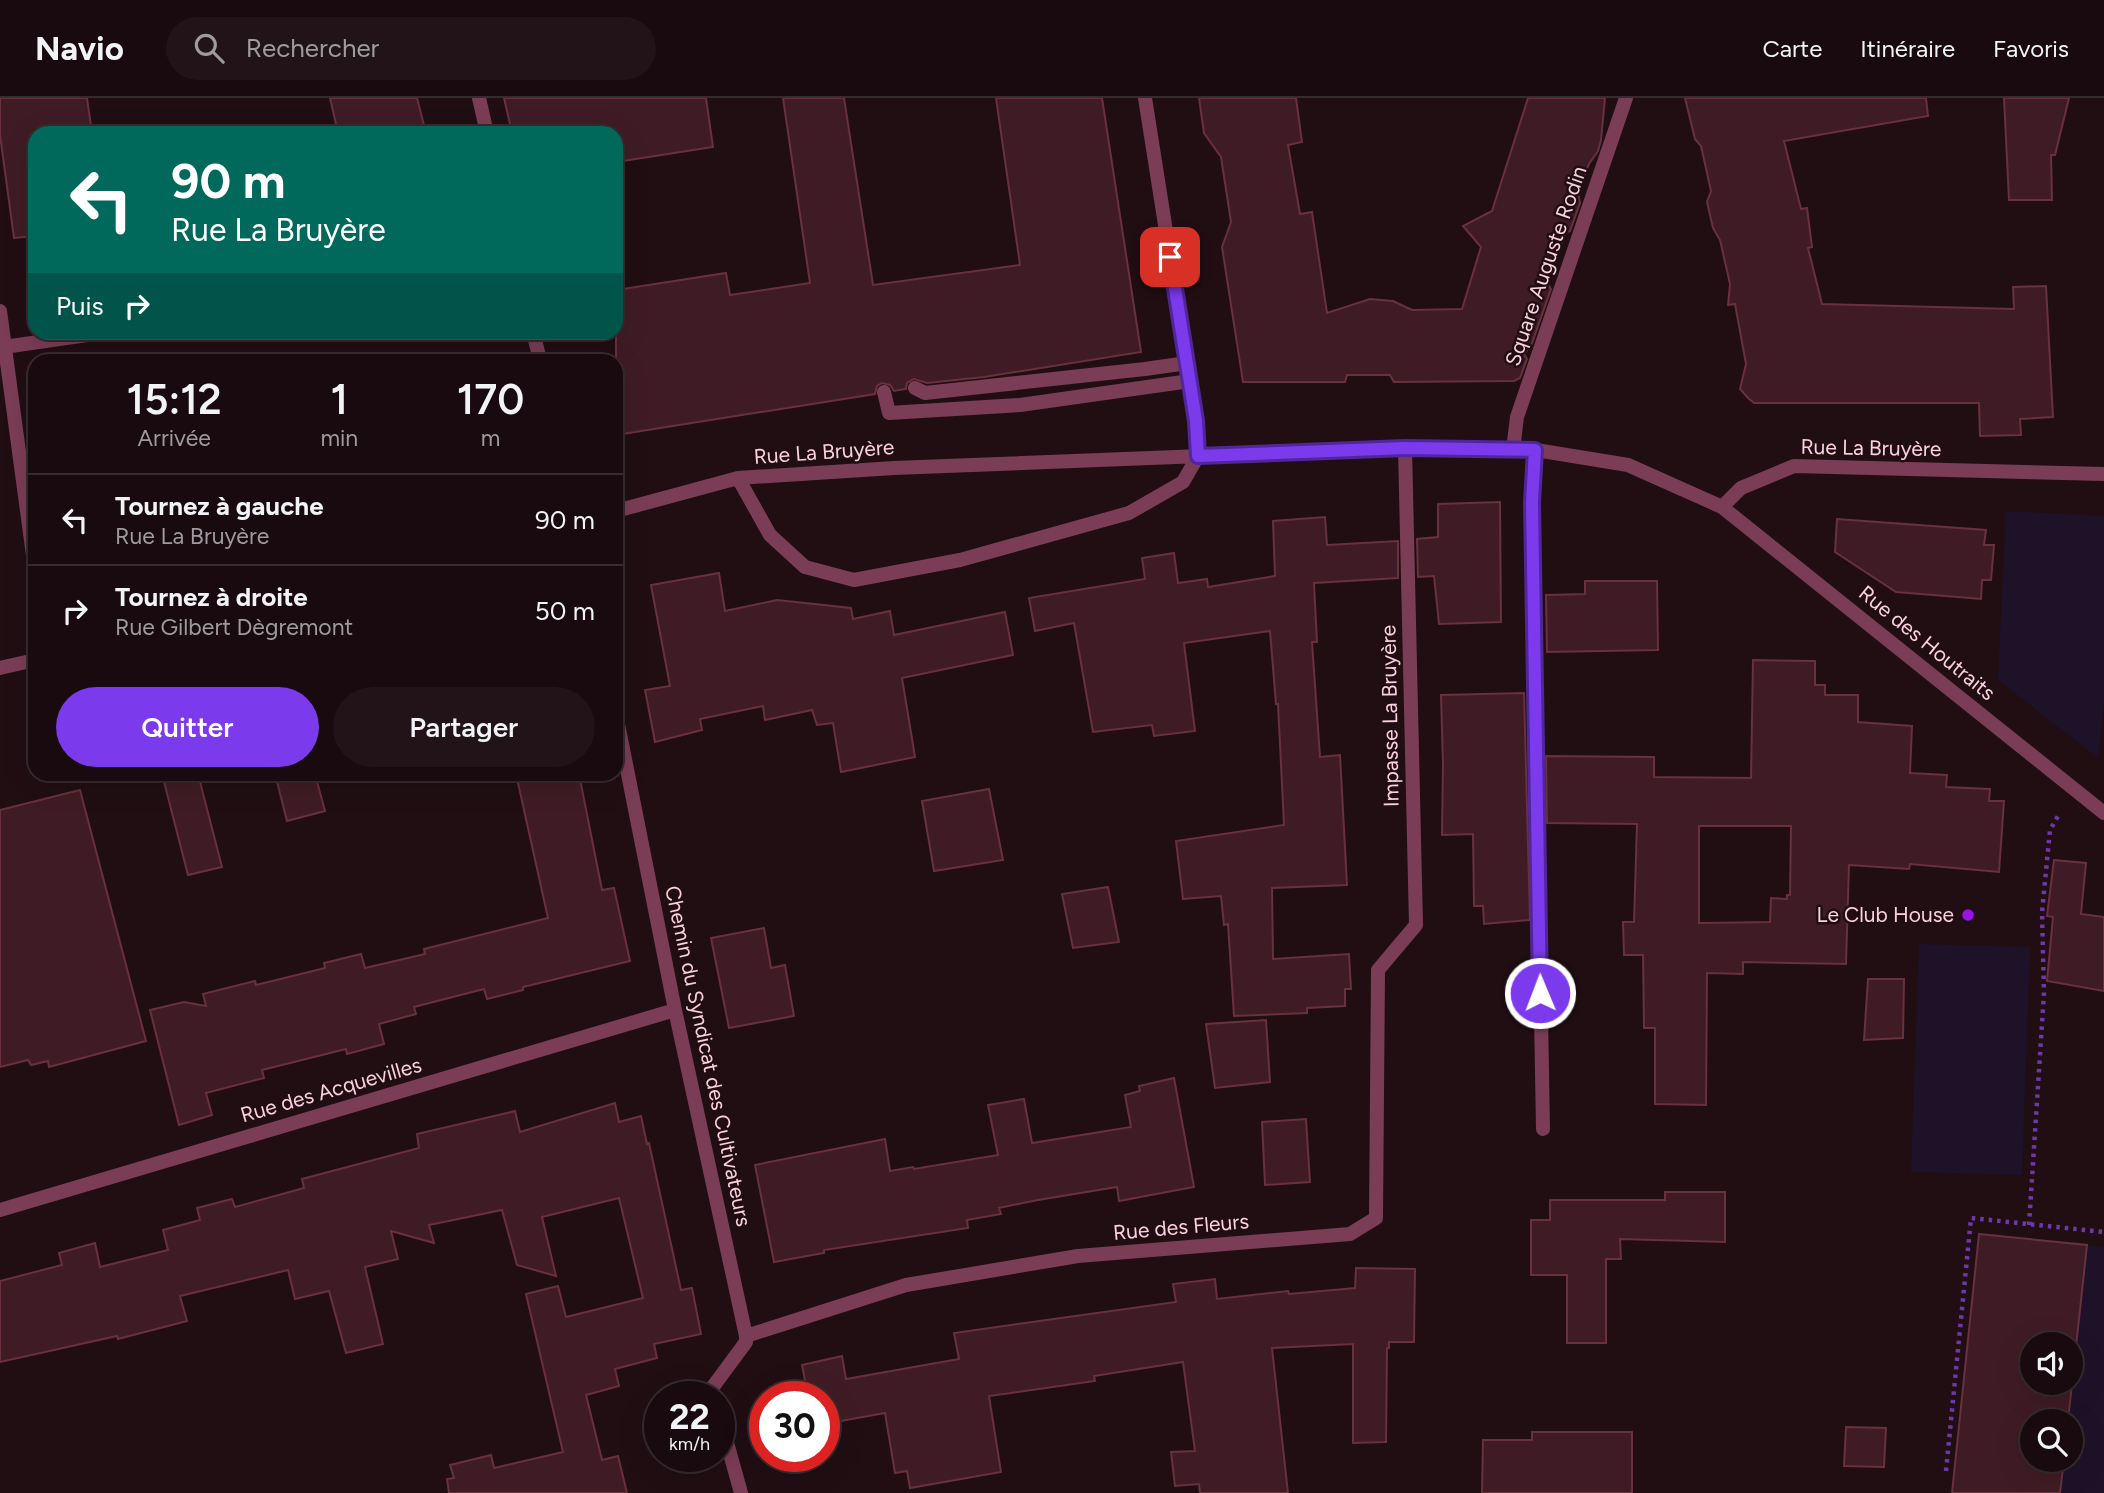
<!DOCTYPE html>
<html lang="fr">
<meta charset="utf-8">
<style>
:root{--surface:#180a0e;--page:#211317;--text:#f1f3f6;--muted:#9f9a9e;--line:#362b2e;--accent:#7c3aed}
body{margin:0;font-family:Figtree,sans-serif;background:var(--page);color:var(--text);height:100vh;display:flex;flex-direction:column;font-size:26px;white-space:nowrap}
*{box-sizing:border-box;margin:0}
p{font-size:23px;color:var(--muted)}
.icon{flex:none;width:38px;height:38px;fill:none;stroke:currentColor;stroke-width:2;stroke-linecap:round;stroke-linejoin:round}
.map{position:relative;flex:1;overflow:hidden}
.panel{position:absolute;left:28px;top:256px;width:595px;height:427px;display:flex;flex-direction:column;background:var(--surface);border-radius:21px;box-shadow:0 7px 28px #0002,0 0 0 2px var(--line)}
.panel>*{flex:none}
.guide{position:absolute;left:28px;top:28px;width:595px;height:214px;border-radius:21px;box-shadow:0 7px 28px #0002,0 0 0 2px var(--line);background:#00695c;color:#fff;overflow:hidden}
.tools{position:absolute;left:2020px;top:1234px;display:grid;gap:14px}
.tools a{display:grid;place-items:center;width:63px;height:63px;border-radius:50%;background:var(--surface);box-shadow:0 7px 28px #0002,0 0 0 2px var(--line);font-size:35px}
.speed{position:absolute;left:644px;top:1283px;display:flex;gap:14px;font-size:35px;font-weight:700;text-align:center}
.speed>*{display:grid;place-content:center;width:91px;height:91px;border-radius:50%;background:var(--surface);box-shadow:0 7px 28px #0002,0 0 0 2px var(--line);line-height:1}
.speed small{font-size:18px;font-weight:400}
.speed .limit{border:10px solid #d22;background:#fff;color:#111}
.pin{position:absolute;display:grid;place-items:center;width:60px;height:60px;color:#fff;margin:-30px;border-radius:14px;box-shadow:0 4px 10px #0006}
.me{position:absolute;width:77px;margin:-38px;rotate:359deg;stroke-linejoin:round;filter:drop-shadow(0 0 5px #0008)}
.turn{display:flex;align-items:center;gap:24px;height:147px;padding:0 28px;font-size:32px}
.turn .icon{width:91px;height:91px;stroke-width:2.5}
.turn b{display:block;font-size:49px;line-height:60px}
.then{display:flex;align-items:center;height:66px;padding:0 28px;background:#0003;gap:14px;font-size:26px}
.eta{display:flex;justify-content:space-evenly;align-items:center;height:119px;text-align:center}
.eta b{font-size:42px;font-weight:600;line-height:49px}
.button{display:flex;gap:14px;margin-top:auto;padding:14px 28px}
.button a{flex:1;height:80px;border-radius:42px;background:var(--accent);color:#fff;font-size:28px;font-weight:600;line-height:80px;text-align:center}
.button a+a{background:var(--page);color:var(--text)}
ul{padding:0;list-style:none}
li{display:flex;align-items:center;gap:21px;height:91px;padding:0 28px;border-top:2px solid var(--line)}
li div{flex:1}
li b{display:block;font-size:26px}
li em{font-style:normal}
header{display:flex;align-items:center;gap:42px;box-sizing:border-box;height:98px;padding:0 35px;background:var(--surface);border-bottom:2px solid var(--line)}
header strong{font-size:33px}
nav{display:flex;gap:38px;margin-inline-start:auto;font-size:24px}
.search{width:490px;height:63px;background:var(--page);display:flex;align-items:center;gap:18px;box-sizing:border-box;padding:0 24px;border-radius:38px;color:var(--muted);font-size:26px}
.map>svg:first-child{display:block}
.green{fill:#1e1229;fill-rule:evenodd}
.building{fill:#3f1c25;stroke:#69303e;stroke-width:2;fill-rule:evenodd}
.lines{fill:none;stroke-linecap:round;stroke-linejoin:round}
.path{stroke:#6f37a9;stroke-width:4.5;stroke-dasharray:3.5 5;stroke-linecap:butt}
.lane{stroke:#7b3d56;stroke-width:14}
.street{stroke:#7b3d56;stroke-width:14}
.route-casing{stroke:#51269a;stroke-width:18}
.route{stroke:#7c3aed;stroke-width:12}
.poi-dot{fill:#9d12e6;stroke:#200e13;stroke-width:2.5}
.labels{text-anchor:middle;stroke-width:5;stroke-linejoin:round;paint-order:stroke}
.street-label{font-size:21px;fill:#fbd1df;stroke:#200e13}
.poi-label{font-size:21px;fill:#fbd1df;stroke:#200e13;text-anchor:end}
</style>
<header>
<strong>Navio</strong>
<div class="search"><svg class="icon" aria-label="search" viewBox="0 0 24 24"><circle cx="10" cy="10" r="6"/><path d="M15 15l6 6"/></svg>Rechercher</div>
<nav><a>Carte</a><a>Itinéraire</a><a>Favoris</a></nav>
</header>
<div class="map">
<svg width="2104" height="1395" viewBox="0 0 2104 1395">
<rect width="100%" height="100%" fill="#200e13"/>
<path class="green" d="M 2006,413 L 2104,418 L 2104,603 L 2098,660 L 1998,582 Z
M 1919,846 L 2030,849 L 2022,1077 L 1911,1074 Z
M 1979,1136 L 2104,1149 L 2104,1395 L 1952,1395 ZM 2032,1246 L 2070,1246 L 2070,1284 L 2032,1284 ZM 2032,1323 L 2070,1323 L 2070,1362 L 2032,1362 Z"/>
<path class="building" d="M 0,0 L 87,0 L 92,35 L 35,35 L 35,138 L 14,140 L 0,37 Z
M 330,0 L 417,0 L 426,35 L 338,35 Z
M 504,0 L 706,0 L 713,49 L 616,64 L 616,35 L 512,35 Z
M 783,0 L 844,0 L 873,187 L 1020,167 L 996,0 L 1102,0 L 1141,254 L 984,279 L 927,285 L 914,281 L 907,285 L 906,291 L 894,293 L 890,287 L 882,285 L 877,288 L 875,296 L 616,337 L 616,192 L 726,175 L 730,197 L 810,185 Z
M 1199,0 L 1296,0 L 1302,44 L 1288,47 L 1300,116 L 1312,114 L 1327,215 L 1370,201 L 1393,203 L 1412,212 L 1462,211 L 1481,149 L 1463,128 L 1492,113 L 1528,0 L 1605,0 L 1601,42 L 1598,53 L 1589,66 L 1578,95 L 1580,105 L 1570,133 L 1565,135 L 1548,186 L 1551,191 L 1531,248 L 1524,256 L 1527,261 L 1520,280 L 1514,283 L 1394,284 L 1390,277 L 1347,277 L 1345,284 L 1243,284 L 1222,149 L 1231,124 L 1221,59 L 1204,35 Z
M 1685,0 L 1926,0 L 1928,18 L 1784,43 L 1801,111 L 1807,110 L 1812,149 L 1808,150 L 1822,206 L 2014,211 L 2013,189 L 2046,188 L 2053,319 L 2020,321 L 2021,337 L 1980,338 L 1979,305 L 1754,305 L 1748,300 L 1740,291 L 1746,266 L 1735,206 L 1728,207 L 1730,186 L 1720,142 L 1713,130 L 1707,104 L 1711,93 L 1701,48 L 1695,41 Z
M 2004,0 L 2069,0 L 2055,57 L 2051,57 L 2052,102 L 2009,102 Z
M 1500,404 L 1501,524 L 1439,526 L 1434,478 L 1418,479 L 1417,441 L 1438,439 L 1438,406 Z
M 1325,419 L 1327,447 L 1398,443 L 1398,480 L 1314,485 L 1317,544 L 1312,544 L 1320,659 L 1340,657 L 1347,787 L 1272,790 L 1273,861 L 1349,856 L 1351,891 L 1345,891 L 1345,908 L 1307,910 L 1307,915 L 1234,918 L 1228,826 L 1224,827 L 1221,798 L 1183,801 L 1176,743 L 1284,727 L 1278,606 L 1276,606 L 1270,533 L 1184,545 L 1195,633 L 1154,638 L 1152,627 L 1093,634 L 1074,525 L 1035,533 L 1029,500 L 1145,481 L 1142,460 L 1174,455 L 1178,485 L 1207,481 L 1208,489 L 1275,478 L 1273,423 Z
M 1837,421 L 1986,432 L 1984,447 L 1994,447 L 1991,482 L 1982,482 L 1981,501 L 1896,494 L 1835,454 Z
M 719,475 L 725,513 L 777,502 L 851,510 L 853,521 L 890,513 L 894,537 L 1005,514 L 1013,557 L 902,580 L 915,659 L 841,674 L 833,625 L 817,627 L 812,612 L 765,622 L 763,608 L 700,621 L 702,632 L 655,644 L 645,592 L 670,588 L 651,487 Z
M 1585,483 L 1657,483 L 1658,552 L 1547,554 L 1546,497 L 1585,496 Z
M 1753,562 L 1815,563 L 1815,587 L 1825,587 L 1825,597 L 1858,597 L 1858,624 L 1912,628 L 1910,675 L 1947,677 L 1946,689 L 1990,691 L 1989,703 L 2004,703 L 1999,774 L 1910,766 L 1909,771 L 1849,767 L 1846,866 L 1743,864 L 1743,876 L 1707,875 L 1706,1007 L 1655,1006 L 1655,930 L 1644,930 L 1643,857 L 1624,857 L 1623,824 L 1634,824 L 1637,726 L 1547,725 L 1546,658 L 1654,659 L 1654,679 L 1751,680 ZM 1699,728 L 1791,728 L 1790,797 L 1787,797 L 1787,801 L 1771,800 L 1770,824 L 1699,825 Z
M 1524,595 L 1530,822 L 1484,826 L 1483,808 L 1474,808 L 1473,736 L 1442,737 L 1443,666 L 1441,597 Z
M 162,676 L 198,676 L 222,769 L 188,777 Z
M 275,676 L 315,676 L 325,713 L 287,723 Z
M 516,676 L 579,676 L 602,792 L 614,790 L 630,863 L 523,889 L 523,892 L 487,901 L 484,891 L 414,909 L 416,916 L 379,926 L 384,946 L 347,956 L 346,951 L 262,972 L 264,980 L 206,995 L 212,1017 L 179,1027 L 150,912 L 184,904 L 206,908 L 203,896 L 255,883 L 256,887 L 325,870 L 324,865 L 361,856 L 365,870 L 425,856 L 424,851 L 548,820 Z
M 989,691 L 1003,762 L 934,773 L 922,703 Z
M 80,692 L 146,943 L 49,969 L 48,963 L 31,967 L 28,962 L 0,969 L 0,712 Z
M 2054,762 L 2086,765 L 2081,816 L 2104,819 L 2104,893 L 2047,883 L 2053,819 L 2047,818 Z
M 1108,789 L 1119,844 L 1073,850 L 1062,796 Z
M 764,830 L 771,870 L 785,867 L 794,918 L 729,930 L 711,840 Z
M 1868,881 L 1904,881 L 1903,940 L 1864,942 Z
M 1266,922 L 1270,984 L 1215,990 L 1206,926 Z
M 1174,980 L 1194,1089 L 1119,1103 L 1117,1089 L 1038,1102 L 999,1110 L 1001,1116 L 967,1122 L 968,1130 L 824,1152 L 824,1155 L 774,1164 L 755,1067 L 885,1041 L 890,1073 L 913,1069 L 914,1071 L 998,1057 L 988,1007 L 1024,1001 L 1032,1045 L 1131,1029 L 1125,997 L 1140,993 L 1139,988 Z
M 615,1005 L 619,1024 L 641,1018 L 647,1046 L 649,1045 L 681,1192 L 692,1190 L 701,1236 L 654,1246 L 657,1260 L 615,1271 L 619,1288 L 586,1297 L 602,1362 L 618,1358 L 627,1395 L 449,1395 L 447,1381 L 454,1380 L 450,1367 L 491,1357 L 494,1370 L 563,1354 L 526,1196 L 558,1188 L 566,1219 L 643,1200 L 619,1100 L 542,1119 L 556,1178 L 517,1167 L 502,1112 L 429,1127 L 434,1145 L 391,1133 L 398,1161 L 365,1169 L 383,1246 L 346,1255 L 329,1193 L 295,1201 L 288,1172 L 180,1198 L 187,1223 L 118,1241 L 117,1238 L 0,1264 L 0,1183 L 62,1167 L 59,1155 L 95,1145 L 100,1169 L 168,1152 L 163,1132 L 200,1122 L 197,1110 L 232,1101 L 235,1109 L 304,1090 L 302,1081 L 419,1050 L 417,1036 L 515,1013 L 520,1034 Z
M 1306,1021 L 1310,1084 L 1265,1087 L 1262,1024 Z
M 1665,1094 L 1725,1094 L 1725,1144 L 1620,1141 L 1621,1161 L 1606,1161 L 1606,1245 L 1567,1245 L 1567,1177 L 1531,1177 L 1531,1122 L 1550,1122 L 1550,1102 L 1665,1102 Z
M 1979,1136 L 2087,1147 L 2068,1323 L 2032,1323 L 2032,1362 L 2064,1362 L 2060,1395 L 1952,1395 ZM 2032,1246 L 2070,1246 L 2070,1284 L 2032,1284 Z
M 1356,1170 L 1415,1171 L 1414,1244 L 1389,1244 L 1389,1250 L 1387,1250 L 1386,1344 L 1353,1345 L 1353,1246 L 1272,1250 L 1288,1395 L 1200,1395 L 1199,1386 L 1175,1388 L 1171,1354 L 1195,1353 L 1183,1264 L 1094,1278 L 1095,1283 L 989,1298 L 1001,1374 L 910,1390 L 907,1373 L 895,1375 L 885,1315 L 824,1326 L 824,1298 L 808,1298 L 802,1267 L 842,1258 L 846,1281 L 959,1261 L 954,1235 L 1176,1204 L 1173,1186 L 1215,1181 L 1217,1201 L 1288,1193 L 1289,1196 L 1355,1190 Z
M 1846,1329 L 1886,1330 L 1884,1369 L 1844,1368 Z
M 1532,1334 L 1632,1334 L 1632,1395 L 1482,1395 L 1483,1342 L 1532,1342 Z"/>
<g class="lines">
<path class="path" d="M 2029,1127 L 2044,895 L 2042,814 L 2050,732 L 2058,718
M 1946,1373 L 1971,1120 L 2104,1134"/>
<path class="lane" d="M 915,290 L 925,295 L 1145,271 L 1187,265
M 884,294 L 889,315 L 1020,307 L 1190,283"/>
<path class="street" d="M 479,0 L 487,35
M 0,213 L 35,472
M 533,234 L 540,262
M 4,249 L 108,234
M 1513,352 L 1517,319 L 1626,0
M 1536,352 L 1532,404 L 1543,1031
M 738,380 L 770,437 L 805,469 L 854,482 L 960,462 L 1129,415 L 1183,384 L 1198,358 L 1196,323 L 1145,0
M 1722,409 L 2104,715
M 616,413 L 738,380 L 894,370 L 1405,350 L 1536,352 L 1628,367 L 1722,409 L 1741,390 L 1794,368 L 2104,376
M 0,570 L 35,562
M 616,616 L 675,912 L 746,1238 L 746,1244 L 712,1290 L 715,1298
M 0,1112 L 675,912
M 746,1238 L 906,1187 L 1078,1158 L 1350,1136 L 1376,1120 L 1378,872 L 1416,827 L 1405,350
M 719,1316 L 741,1395"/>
</g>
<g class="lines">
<defs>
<path id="route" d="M 1170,159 L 1196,323 L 1198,358 L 1405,350 L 1535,352 L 1532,404 L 1540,895"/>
</defs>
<use href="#route" class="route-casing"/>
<use href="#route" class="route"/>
</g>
<circle class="poi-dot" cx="1968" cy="817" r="7"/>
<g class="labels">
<g class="street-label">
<text transform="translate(1546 168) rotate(-71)" y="7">Square Auguste Rodin</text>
<text transform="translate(1871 350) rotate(1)" y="7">Rue La Bruyère</text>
<text transform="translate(824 354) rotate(-4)" y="7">Rue La Bruyère</text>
<text transform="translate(1927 545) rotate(39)" y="7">Rue des Houtraits</text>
<text transform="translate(1390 618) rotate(-91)" y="7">Impasse La Bruyère</text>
<text transform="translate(708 958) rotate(78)" y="7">Chemin du Syndicat des Cultivateurs</text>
<text transform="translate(331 992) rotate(-16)" y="7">Rue des Acquevilles</text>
<text transform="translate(1181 1129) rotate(-5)" y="7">Rue des Fleurs</text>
</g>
<g class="poi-label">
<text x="1954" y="824">Le Club House</text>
</g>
</g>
</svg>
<div class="tools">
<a><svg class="icon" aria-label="sound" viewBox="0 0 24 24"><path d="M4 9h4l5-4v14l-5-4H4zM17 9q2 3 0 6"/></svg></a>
<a><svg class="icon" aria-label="search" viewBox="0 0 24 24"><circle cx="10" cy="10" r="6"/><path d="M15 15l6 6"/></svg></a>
</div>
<div class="speed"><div>22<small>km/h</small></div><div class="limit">30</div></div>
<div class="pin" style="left:1170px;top:159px;background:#d93025"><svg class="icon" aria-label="arrive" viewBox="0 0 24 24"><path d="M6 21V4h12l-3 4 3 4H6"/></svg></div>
<svg class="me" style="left:1540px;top:895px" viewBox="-20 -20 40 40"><circle r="17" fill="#7c3aed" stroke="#fff" stroke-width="3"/><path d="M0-11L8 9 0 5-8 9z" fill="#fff"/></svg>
<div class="guide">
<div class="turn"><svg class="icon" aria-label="left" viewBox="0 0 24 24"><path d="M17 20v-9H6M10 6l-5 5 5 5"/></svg><div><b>90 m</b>Rue La Bruyère</div></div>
<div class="then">Puis<svg class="icon" aria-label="right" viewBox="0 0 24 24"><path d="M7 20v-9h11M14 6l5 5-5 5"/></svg></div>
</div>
<section class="panel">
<div class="eta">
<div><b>15:12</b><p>Arrivée</p></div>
<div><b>1</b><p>min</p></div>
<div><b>170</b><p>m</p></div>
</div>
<ul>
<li><svg class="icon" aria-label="left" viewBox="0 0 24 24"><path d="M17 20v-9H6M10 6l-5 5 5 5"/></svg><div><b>Tournez à gauche</b><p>Rue La Bruyère</p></div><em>90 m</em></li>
<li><svg class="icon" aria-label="right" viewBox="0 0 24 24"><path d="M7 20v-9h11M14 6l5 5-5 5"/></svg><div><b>Tournez à droite</b><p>Rue Gilbert Dègremont</p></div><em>50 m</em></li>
</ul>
<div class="button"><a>Quitter</a><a>Partager</a></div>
</section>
</div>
